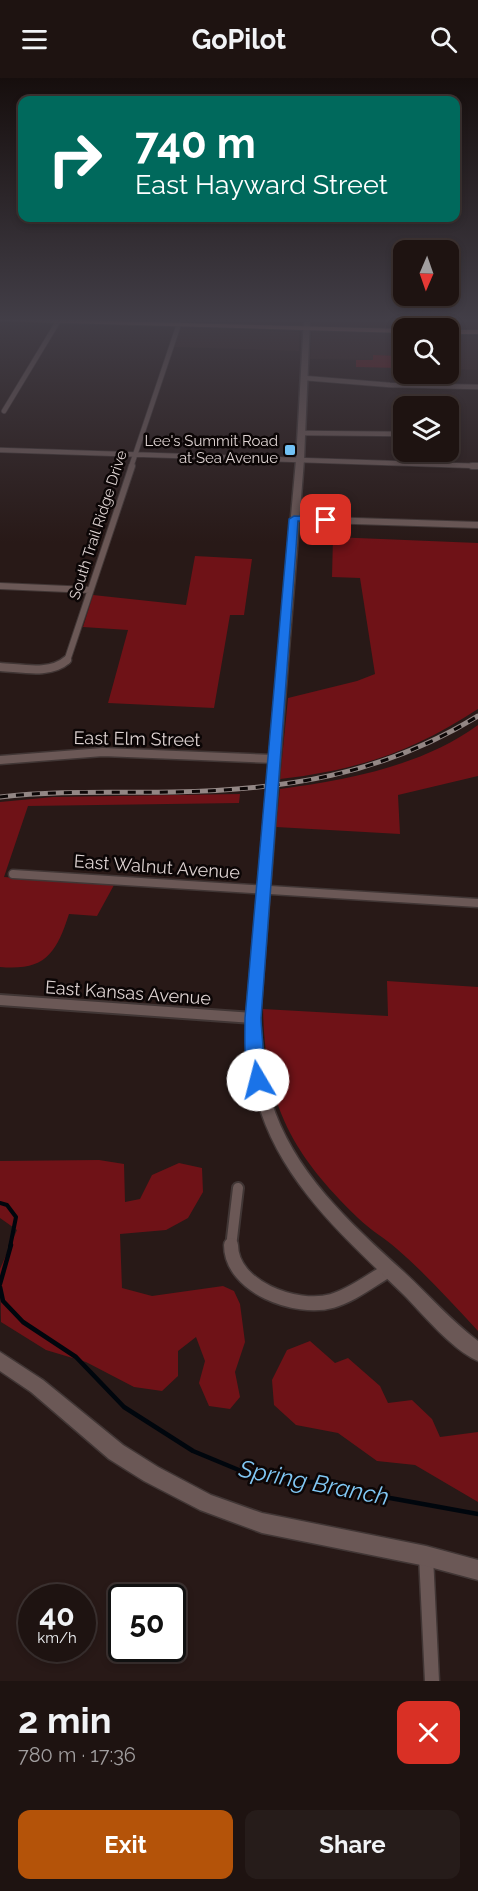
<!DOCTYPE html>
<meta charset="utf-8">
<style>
:root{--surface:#1e1311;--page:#261c1a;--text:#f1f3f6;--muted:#a19e9f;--line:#3c3231;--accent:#b45309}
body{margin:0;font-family:Raleway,sans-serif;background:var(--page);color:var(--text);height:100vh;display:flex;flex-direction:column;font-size:22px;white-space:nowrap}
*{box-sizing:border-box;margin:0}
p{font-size:20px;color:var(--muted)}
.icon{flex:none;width:33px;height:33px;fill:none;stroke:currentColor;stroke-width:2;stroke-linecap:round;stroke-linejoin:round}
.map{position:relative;height:1603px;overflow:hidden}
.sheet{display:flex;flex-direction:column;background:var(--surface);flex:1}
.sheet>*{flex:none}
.top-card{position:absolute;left:18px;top:18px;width:442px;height:126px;border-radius:12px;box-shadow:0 3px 9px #0003,0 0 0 2px var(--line);background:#00695c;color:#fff;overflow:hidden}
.needle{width:39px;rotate:182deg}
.tools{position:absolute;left:393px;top:162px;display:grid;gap:12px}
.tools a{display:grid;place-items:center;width:66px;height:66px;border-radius:12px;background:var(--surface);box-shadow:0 3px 9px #0003,0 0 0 2px var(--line);font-size:30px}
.speed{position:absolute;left:18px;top:1506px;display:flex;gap:12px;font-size:30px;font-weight:700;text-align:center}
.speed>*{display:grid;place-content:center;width:78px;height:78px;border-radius:50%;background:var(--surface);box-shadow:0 3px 9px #0003,0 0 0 2px var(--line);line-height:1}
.speed small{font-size:15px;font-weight:400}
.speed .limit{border:3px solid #111;border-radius:9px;background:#fff;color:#111}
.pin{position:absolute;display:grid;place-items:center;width:51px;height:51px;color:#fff;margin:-26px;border-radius:12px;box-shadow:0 3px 9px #0006}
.me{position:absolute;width:66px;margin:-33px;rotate:352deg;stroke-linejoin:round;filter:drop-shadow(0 0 4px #0008)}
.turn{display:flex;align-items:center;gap:21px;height:126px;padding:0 18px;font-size:27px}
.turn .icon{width:78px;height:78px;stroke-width:2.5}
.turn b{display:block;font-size:42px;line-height:51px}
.round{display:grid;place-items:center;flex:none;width:63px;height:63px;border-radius:12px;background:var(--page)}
.head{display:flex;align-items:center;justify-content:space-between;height:102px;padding:0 18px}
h1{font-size:36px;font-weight:700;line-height:45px}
.button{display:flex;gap:12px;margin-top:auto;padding:12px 18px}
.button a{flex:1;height:69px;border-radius:12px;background:var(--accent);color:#fff;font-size:24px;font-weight:700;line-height:69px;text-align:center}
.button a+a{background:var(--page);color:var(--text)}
header{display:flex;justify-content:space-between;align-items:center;height:78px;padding:0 18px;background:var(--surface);font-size:27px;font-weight:700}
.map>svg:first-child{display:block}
.built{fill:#351f1d}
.green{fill:#6f1217}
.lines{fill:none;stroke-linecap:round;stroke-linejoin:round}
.stream-far1{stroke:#00060d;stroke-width:4}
.stream{stroke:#00060d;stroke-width:4.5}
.street-far4-casing{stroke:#413635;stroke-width:6}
.street-far3-casing{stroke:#413635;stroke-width:8}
.street-far2-casing{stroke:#413635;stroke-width:11}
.street-far1-casing{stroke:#413635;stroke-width:14}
.street-casing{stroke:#413635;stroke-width:17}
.secondary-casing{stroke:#413635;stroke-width:3}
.primary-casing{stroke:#413635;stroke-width:2}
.street-far4{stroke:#6b5856;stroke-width:4.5}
.street-far3{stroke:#6b5856;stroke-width:6}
.street-far2{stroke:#6b5856;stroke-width:8}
.street-far1{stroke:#6b5856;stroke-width:10}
.street{stroke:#6b5856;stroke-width:14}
.secondary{fill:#6b5856;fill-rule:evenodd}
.primary{fill:#bc7672;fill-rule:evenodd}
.rail-casing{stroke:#938785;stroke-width:5}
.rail{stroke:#0c0606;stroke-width:3;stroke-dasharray:8;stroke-linecap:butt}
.route{fill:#1a73e8;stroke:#114b97;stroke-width:1.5}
.poi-dot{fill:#71c1f4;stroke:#0c0606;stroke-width:2}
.labels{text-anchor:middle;stroke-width:5;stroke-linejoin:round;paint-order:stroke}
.far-poi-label{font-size:15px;fill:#ded3d2;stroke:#0c0606;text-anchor:end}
.far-street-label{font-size:15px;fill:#ded3d2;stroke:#0c0606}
.street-label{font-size:18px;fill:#ded3d2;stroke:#0c0606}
.near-water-label{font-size:24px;font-style:italic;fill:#81c8f5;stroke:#0c0606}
</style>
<header><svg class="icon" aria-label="menu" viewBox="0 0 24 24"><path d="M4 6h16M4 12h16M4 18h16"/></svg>GoPilot<svg class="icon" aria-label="search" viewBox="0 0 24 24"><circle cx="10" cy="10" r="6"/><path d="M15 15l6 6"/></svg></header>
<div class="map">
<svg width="478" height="1603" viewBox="0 0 478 1603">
<rect width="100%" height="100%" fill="#281917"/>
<path class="built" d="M 242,240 L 301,240 L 300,247 L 295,248 L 240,246 Z
M 311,240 L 478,240 L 478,253 L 313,248 Z
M 184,249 L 299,254 L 299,273 L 174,269 L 180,250 Z
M 312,253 L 403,256 L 403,278 L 374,277 L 373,282 L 310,281 Z
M 449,257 L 478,258 L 477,292 L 449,291 Z"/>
<path class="green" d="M 373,277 L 403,278 L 403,290 L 356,289 L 356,282 L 373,282 Z
M 333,459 L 478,465 L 478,631 C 412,674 358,692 280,701 L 288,620 L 357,603 L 375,596 L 360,500 L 332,499 Z
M 195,478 L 252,481 L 244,537 L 230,537 L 214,630 L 108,625 L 128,552 L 83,549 L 93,517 L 186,527 Z
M 478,647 L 478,698 L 398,717 L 400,756 L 276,749 L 280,711 C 347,702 422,688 478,647 Z
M 240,716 L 239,725 L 28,728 L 4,799 L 114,807 L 97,838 L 69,836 C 56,876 45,893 0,889 L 0,724 L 53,719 Z
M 387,903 L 478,909 L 478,1253 C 452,1225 426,1196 397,1171 C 385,1160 370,1152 358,1140 C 291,1075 265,1026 263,931 L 388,938 Z
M 99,1082 L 124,1086 L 125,1124 L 140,1121 L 152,1097 L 179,1085 L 202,1090 L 203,1114 L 188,1140 L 166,1152 L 120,1156 L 122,1210 L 152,1218 L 223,1208 L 234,1213 L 240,1226 L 245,1264 L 235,1294 L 240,1319 L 230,1331 L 209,1328 L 199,1305 L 205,1283 L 196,1259 L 178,1273 L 178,1298 L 162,1313 L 134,1309 L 86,1284 L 46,1272 L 1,1244 L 0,1191 L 17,1152 L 0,1140 L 0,1083 Z
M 310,1263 L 335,1285 L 348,1280 L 380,1308 L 388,1325 L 412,1322 L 432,1341 L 440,1359 L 478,1354 L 478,1424 L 415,1387 L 377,1383 L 338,1355 L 296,1347 L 274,1327 L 272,1302 L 287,1272 Z"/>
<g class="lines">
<path class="stream-far1" d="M 0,1125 L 7,1127 L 16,1139 L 10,1169"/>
<path class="stream" d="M 0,1206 L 11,1167
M 0,1209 L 3,1223 L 23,1244 L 76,1279 L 124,1329 L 193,1373 L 246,1395 L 301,1404 L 335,1404 L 390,1420 L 478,1436"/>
<defs>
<path id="street-far4" d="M 304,300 L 390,307 L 478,309
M 4,333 L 59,242
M 301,355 L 404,356
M 0,372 L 478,388
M 131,389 L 179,246"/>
<path id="street-far3" d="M 472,388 L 478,388
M 294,441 L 478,447
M 0,508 L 90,512
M 67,583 L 132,388"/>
<path id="street-far2" d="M 0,589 C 21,590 50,597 67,582
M 0,682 L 103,674 L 275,681
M 13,796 L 478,825"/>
<path id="street-far1" d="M 0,922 L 253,940
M 231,1169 L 238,1110"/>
<path id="street" d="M 231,1167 C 231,1209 296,1233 332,1223 C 353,1217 371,1202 389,1192
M 426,1478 L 432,1603"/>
<path id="secondary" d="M 304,240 L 310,240 L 304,382 L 260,940 C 262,968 264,995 271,1022 C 292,1093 351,1146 404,1194 C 429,1217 451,1243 478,1263 L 478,1283 C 451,1271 424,1237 403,1216 C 345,1160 279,1103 257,1021 C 249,995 248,968 246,940 L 296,382 Z
M 0,1274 L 43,1302 L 123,1367 L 158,1389 L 211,1417 L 262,1435 L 426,1468 L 478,1482 L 478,1502 L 426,1488 L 262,1455 L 200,1432 L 144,1403 L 109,1381 L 31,1314 L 0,1293 Z"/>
<path id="primary" d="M 0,240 L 404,251 L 404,255 L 0,243 Z
M 448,252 L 478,252 L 478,256 L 448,256 Z"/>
</defs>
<use href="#street-far4" class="street-far4-casing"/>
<use href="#street-far3" class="street-far3-casing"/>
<use href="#street-far2" class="street-far2-casing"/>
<use href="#street-far1" class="street-far1-casing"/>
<use href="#street" class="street-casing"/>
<use href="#secondary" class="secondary-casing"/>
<use href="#primary" class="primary-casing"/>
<use href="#street-far4" class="street-far4"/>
<use href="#street-far3" class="street-far3"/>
<use href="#street-far2" class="street-far2"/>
<use href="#street-far1" class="street-far1"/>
<use href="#street" class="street"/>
<use href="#secondary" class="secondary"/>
<use href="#primary" class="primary"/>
<defs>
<path id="rail" d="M 0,719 C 58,712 115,715 173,714 C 284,712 382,697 478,638"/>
</defs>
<use href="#rail" class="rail-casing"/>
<use href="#rail" class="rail"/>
</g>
<linearGradient id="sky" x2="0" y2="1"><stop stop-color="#160e0d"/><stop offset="0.52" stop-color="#423e47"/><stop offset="1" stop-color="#423e47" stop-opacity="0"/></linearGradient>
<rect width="478" height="465" fill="url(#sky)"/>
<path class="route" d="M 294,438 L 326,439 L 330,442 L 326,444 L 298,443 L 261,940 C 261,953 267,999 263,1007 L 252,1007 C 243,988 245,961 245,940 L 289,441 Z"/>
<rect class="poi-dot" x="284" y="366" width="12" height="12" rx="3"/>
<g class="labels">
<g class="far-poi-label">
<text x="278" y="368">Lee's Summit Road<tspan x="278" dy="17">at Sea Avenue</tspan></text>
</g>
<g class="far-street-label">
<text transform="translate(98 447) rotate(-72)" y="5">South Trail Ridge Drive</text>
</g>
<g class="street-label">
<text transform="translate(137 661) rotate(1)" y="6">East Elm Street</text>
<text transform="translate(157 789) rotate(4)" y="6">East Walnut Avenue</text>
<text transform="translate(128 915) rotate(4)" y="6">East Kansas Avenue</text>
</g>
<g class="near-water-label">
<text transform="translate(314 1405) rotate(11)" y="8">Spring Branch</text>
</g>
</g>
</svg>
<div class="tools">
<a><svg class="needle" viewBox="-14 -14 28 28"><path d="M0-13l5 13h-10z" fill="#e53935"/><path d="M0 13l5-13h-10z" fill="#a19e9f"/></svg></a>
<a><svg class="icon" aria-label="search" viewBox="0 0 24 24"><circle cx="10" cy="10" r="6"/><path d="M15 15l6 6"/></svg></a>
<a><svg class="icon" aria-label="layers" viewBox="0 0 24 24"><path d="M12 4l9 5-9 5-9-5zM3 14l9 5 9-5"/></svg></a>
</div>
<div class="speed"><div>40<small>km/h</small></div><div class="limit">50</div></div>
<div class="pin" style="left:326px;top:442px;background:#d93025"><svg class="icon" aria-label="arrive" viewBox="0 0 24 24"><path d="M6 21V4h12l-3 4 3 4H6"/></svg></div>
<svg class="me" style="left:258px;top:1002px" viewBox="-20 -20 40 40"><circle r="19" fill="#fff"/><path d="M0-13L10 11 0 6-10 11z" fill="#1a73e8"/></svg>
<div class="top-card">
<div class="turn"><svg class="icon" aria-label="right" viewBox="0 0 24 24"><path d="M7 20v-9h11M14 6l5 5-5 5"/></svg><div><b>740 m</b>East Hayward Street</div></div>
</div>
</div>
<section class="sheet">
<div class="head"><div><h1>2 min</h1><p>780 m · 17:36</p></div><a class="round" style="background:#d93025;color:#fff"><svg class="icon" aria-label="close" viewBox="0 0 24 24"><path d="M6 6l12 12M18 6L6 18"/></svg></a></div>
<div class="button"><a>Exit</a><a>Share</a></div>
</section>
